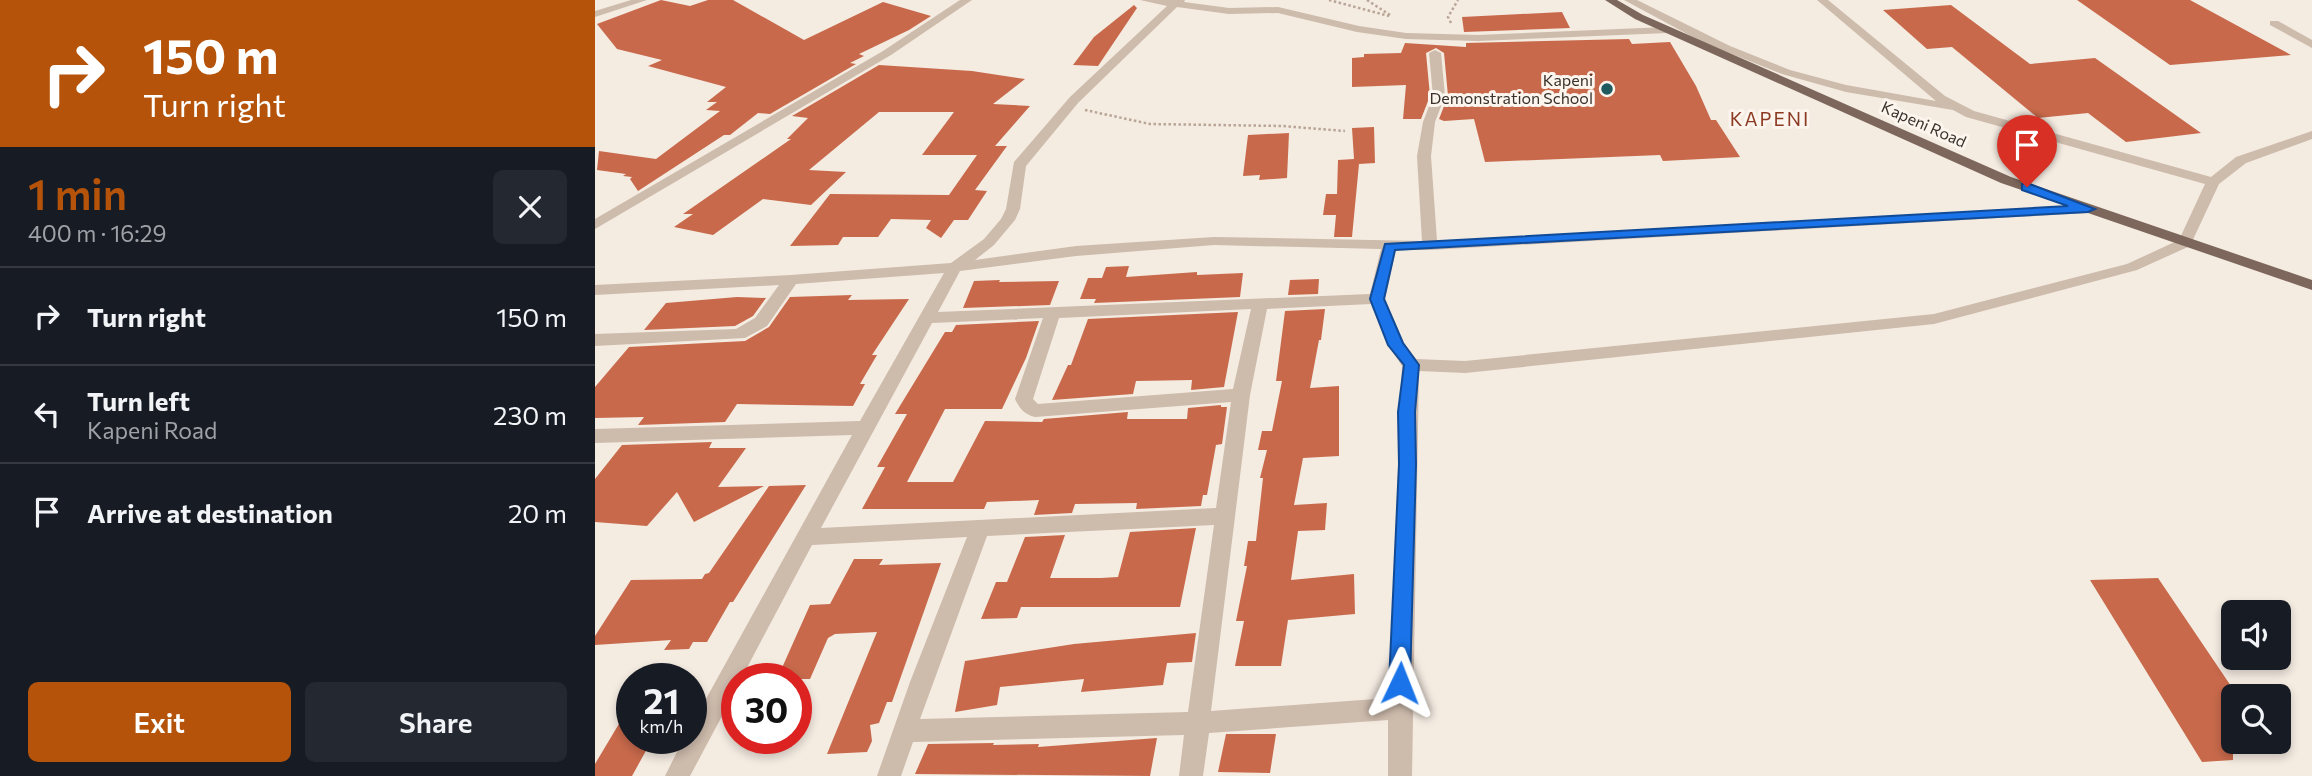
<!DOCTYPE html>
<meta charset="utf-8">
<style>
:root{--surface:#171b24;--page:#242831;--text:#f1f3f6;--muted:#9ea1a6;--line:#363941;--accent:#b45309}
body{margin:0;font-family:Commissioner,sans-serif;background:var(--page);color:var(--text);height:100vh;display:flex;flex-direction:column;font-size:26px;white-space:nowrap}
*{box-sizing:border-box;margin:0}
p{font-size:23px;color:var(--muted)}
.icon{flex:none;width:38px;height:38px;fill:none;stroke:currentColor;stroke-width:2;stroke-linecap:round;stroke-linejoin:round}
.map{position:relative;flex:1;overflow:hidden}
.sheet{display:flex;flex-direction:column;background:var(--surface);width:595px}
.sheet>*{flex:none}
.guide{background:#b45309;color:#fff;overflow:hidden}
.fabs{position:absolute;left:1626px;top:600px;display:grid;gap:14px}
.fabs a{display:grid;place-items:center;width:70px;height:70px;border-radius:10px;background:var(--surface);box-shadow:0 4px 10px #0003;font-size:35px}
.speed{position:absolute;left:21px;top:663px;display:flex;gap:14px;font-size:35px;font-weight:700;text-align:center}
.speed>*{display:grid;place-content:center;width:91px;height:91px;border-radius:50%;background:var(--surface);box-shadow:0 4px 10px #0003;line-height:1}
.speed small{font-size:18px;font-weight:400}
.speed .limit{border:10px solid #d22;background:#fff;color:#111}
.pin{position:absolute;display:grid;place-items:center;width:60px;height:60px;color:#fff;margin:-72px -30px;border-radius:50% 50% 50% 0;rotate:-45deg;box-shadow:0 0 7px #0007}
.pin .icon{rotate:45deg}
.me{position:absolute;width:77px;margin:-38px;rotate:2deg;stroke-linejoin:round;filter:drop-shadow(0 0 5px #0008)}
.turn{display:flex;align-items:center;gap:24px;height:147px;padding:0 28px;font-size:32px}
.turn .icon{width:91px;height:91px;stroke-width:2.5}
.turn b{display:block;font-size:49px;line-height:60px}
.round{display:grid;place-items:center;flex:none;width:74px;height:74px;border-radius:10px;background:var(--page)}
.headline{display:flex;align-items:center;justify-content:space-between;height:119px;padding:0 28px}
h1{font-size:42px;font-weight:600;line-height:52px;color:var(--accent)}
.action{display:flex;gap:14px;margin-top:auto;padding:14px 28px}
.action a{flex:1;height:80px;border-radius:10px;background:var(--accent);color:#fff;font-size:28px;font-weight:600;line-height:80px;text-align:center}
.action a+a{background:var(--page);color:var(--text)}
ul{padding:0;list-style:none}
li{display:flex;align-items:center;gap:21px;height:98px;padding:0 28px;border-top:2px solid var(--line)}
li div{flex:1}
li b{display:block;font-size:26px}
li em{font-style:normal}
main{display:flex;flex:1;min-height:0}
.map>svg:first-child{display:block}
.building{fill:#c8694b}
.lines{fill:none;stroke-linecap:round;stroke-linejoin:round}
.path{stroke:#b9a596;stroke-width:2.5;stroke-dasharray:2.5 2.5;stroke-linecap:butt}
.minor{fill:#cdbbac;fill-rule:evenodd}
.major{fill:#7d675c;fill-rule:evenodd}
.route{fill:#1a73e8;stroke:#114b97;stroke-width:2}
.poi-dot{fill:#1f5a5e;stroke:#fbf5ee;stroke-width:2.5}
.labels{text-anchor:middle;stroke-width:6;stroke-linejoin:round;paint-order:stroke}
.far-poi-label{font-size:16px;fill:#3b302b;stroke:#fbf5ee;text-anchor:end}
.far-street-label{font-size:16px;fill:#3b302b;stroke:#fbf5ee}
.far-quarter-label{font-size:19px;letter-spacing:2px;fill:#8c3b22;stroke:#fbf5ee}
</style>
<main>
<section class="sheet">
<div class="guide">
<div class="turn"><svg class="icon" aria-label="right" viewBox="0 0 24 24"><path d="M7 20v-9h11M14 6l5 5-5 5"/></svg><div><b>150 m</b>Turn right</div></div>
</div>
<div class="headline"><div><h1>1 min</h1><p>400 m · 16:29</p></div><a class="round"><svg class="icon" aria-label="close" viewBox="0 0 24 24"><path d="M6 6l12 12M18 6L6 18"/></svg></a></div>
<ul>
<li><svg class="icon" aria-label="right" viewBox="0 0 24 24"><path d="M7 20v-9h11M14 6l5 5-5 5"/></svg><div><b>Turn right</b></div><em>150 m</em></li>
<li><svg class="icon" aria-label="left" viewBox="0 0 24 24"><path d="M17 20v-9H6M10 6l-5 5 5 5"/></svg><div><b>Turn left</b><p>Kapeni Road</p></div><em>230 m</em></li>
<li><svg class="icon" aria-label="arrive" viewBox="0 0 24 24"><path d="M6 21V4h12l-3 4 3 4H6"/></svg><div><b>Arrive at destination</b></div><em>20 m</em></li>
</ul>
<div class="action"><a>Exit</a><a>Share</a></div>
</section>
<div class="map">
<svg width="1717" height="776" viewBox="0 0 1717 776">
<rect width="100%" height="100%" fill="#f4ebe1"/>
<path class="building" d="M 66,0 L 95,6 L 113,0 L 138,0 L 209,40 L 288,2 L 336,16 L 314,30 L 264,54 L 269,56 L 255,63 L 261,64 L 175,114 L 163,113 L 135,135 L 129,135 L 43,191 L 35,179 L 37,177 L 28,176 L 31,174 L 2,170 L 4,151 L 61,159 L 125,111 L 111,110 L 122,102 L 112,102 L 131,87 L 53,66 L 67,60 L 22,49 L 2,24 Z
M 1482,0 L 1595,0 L 1696,55 L 1575,65 Z
M 539,5 L 542,8 L 503,66 L 478,65 L 499,37 Z
M 1356,5 L 1435,64 L 1500,58 L 1606,133 L 1531,142 L 1493,113 L 1443,118 L 1357,47 L 1332,49 L 1288,10 Z
M 967,12 L 975,28 L 869,32 L 867,17 Z
M 1034,39 L 1037,44 L 1075,42 L 1101,86 L 1116,120 L 1121,120 L 1145,157 L 1068,161 L 1065,155 L 890,162 L 879,119 L 849,121 L 844,119 L 853,96 L 849,53 L 841,48 L 831,53 L 835,96 L 826,119 L 808,119 L 811,85 L 757,87 L 757,58 L 769,57 L 769,54 L 806,53 L 810,43 L 871,47 L 871,43 Z
M 284,65 L 377,71 L 430,79 L 398,104 L 435,106 L 400,146 L 412,146 L 380,190 L 392,191 L 373,220 L 359,220 L 346,238 L 331,228 L 336,220 L 296,219 L 283,237 L 248,237 L 243,245 L 195,246 L 235,194 L 354,195 L 382,155 L 327,155 L 359,112 L 284,112 L 214,170 L 251,172 L 216,205 L 168,199 L 118,235 L 79,227 L 98,214 L 88,214 L 196,139 L 192,139 L 213,118 L 197,116 Z
M 779,127 L 780,163 L 764,164 L 757,237 L 739,237 L 741,215 L 728,215 L 731,194 L 742,194 L 743,160 L 759,159 L 757,128 Z
M 694,133 L 692,178 L 664,180 L 665,175 L 648,176 L 653,135 Z
M 534,266 L 531,277 L 602,272 L 602,275 L 648,273 L 645,297 L 499,303 L 501,299 L 485,299 L 493,278 L 507,278 L 511,267 Z
M 724,279 L 723,294 L 693,295 L 695,280 Z
M 405,280 L 404,282 L 464,281 L 455,305 L 368,308 L 379,281 Z
M 257,295 L 253,300 L 314,299 L 277,355 L 282,355 L 265,384 L 270,384 L 258,406 L 142,404 L 130,422 L 43,425 L 49,417 L 0,418 L 0,387 L 34,347 L 150,341 L 174,327 L 195,297 Z
M 142,297 L 171,298 L 158,316 L 140,326 L 49,330 L 71,303 Z
M 730,309 L 726,340 L 724,340 L 715,388 L 744,386 L 744,456 L 708,458 L 699,505 L 732,503 L 730,530 L 703,531 L 696,580 L 759,574 L 760,614 L 693,620 L 686,666 L 640,666 L 649,621 L 641,621 L 652,566 L 649,566 L 653,541 L 661,541 L 668,478 L 665,478 L 672,450 L 663,450 L 667,431 L 677,431 L 687,381 L 681,381 L 690,311 Z
M 643,312 L 629,387 L 596,390 L 597,380 L 541,381 L 538,394 L 457,400 L 473,365 L 476,365 L 493,319 Z
M 444,321 L 431,358 L 407,409 L 350,409 L 312,482 L 358,482 L 390,421 L 447,422 L 449,419 L 533,412 L 532,419 L 592,419 L 593,408 L 626,405 L 626,407 L 632,407 L 627,444 L 621,445 L 612,495 L 608,495 L 606,506 L 541,509 L 542,503 L 480,504 L 477,513 L 439,515 L 444,500 L 392,502 L 389,509 L 267,509 L 290,467 L 282,467 L 312,414 L 300,414 L 350,332 L 357,332 L 361,325 Z
M 117,442 L 114,448 L 151,448 L 123,487 L 169,486 L 99,522 L 82,492 L 52,526 L 0,522 L 0,479 L 27,445 Z
M 211,485 L 138,602 L 135,602 L 112,642 L 98,642 L 94,649 L 69,650 L 76,640 L 0,645 L 0,636 L 36,580 L 107,579 L 110,574 L 114,573 L 174,486 Z
M 601,528 L 585,607 L 426,607 L 422,618 L 386,619 L 401,582 L 412,582 L 430,537 L 470,535 L 455,578 L 506,578 L 523,577 L 535,532 Z
M 259,559 L 288,559 L 284,565 L 346,563 L 297,702 L 292,702 L 284,723 L 275,725 L 277,741 L 272,752 L 232,754 L 282,632 L 240,634 L 233,638 L 215,679 L 182,679 L 215,605 L 235,604 Z
M 1563,578 L 1638,689 L 1638,760 L 1607,762 L 1495,580 Z
M 601,633 L 597,662 L 572,663 L 568,685 L 486,692 L 489,679 L 405,687 L 402,705 L 360,712 L 370,661 L 479,644 Z
M 37,702 L 37,738 L 58,738 L 37,776 L 0,776 L 0,764 Z
M 631,734 L 681,734 L 675,773 L 623,772 Z
M 562,738 L 555,776 L 320,774 L 333,744 L 399,743 L 398,745 L 444,744 L 443,747 Z"/>
<g class="lines">
<path class="path" d="M 734,0 L 794,16
M 772,0 L 795,15
M 856,23 L 853,17 L 863,0
M 490,110 L 555,124 L 687,126 L 750,131"/>
<path class="minor" d="M 36,0 L 52,0 L 0,17 L 0,11 Z
M 365,0 L 377,0 L 296,55 L 0,229 L 0,219 L 288,51 Z
M 545,0 L 590,0 L 589,2 L 634,8 L 683,7 L 764,26 L 811,33 L 883,35 L 1072,27 L 1077,30 L 1072,33 L 883,41 L 811,39 L 762,32 L 683,13 L 634,14 L 582,7 L 483,103 L 431,166 L 425,209 L 420,220 L 399,245 L 380,260 L 481,246 L 619,237 L 827,241 L 822,156 L 828,122 L 838,96 L 834,53 L 840,50 L 846,53 L 850,96 L 840,122 L 836,156 L 842,241 L 1493,205 L 1500,209 L 1493,213 L 835,250 L 801,250 L 790,299 L 809,343 L 821,359 L 870,361 L 1339,314 L 1532,264 L 1584,240 L 1610,184 L 1371,117 L 1358,110 L 1251,92 L 1187,74 L 1107,42 L 1029,0 L 1042,0 L 1135,46 L 1195,70 L 1251,85 L 1341,101 L 1222,0 L 1233,0 L 1350,96 L 1379,111 L 1616,177 L 1641,157 L 1717,131 L 1717,139 L 1651,163 L 1624,184 L 1595,246 L 1542,270 L 1339,324 L 870,373 L 824,371 L 817,776 L 793,776 L 793,720 L 614,733 L 608,776 L 584,776 L 589,735 L 318,742 L 306,776 L 282,776 L 315,682 L 372,537 L 217,545 L 146,679 L 142,679 L 142,688 L 95,776 L 70,776 L 89,738 L 96,738 L 96,726 L 257,435 L 0,443 L 0,429 L 265,421 L 349,273 L 201,284 L 172,326 L 150,338 L 0,346 L 0,334 L 141,329 L 160,318 L 184,285 L 0,295 L 0,285 L 196,275 L 356,263 L 389,239 L 406,219 L 411,209 L 419,162 L 475,97 L 572,6 ZM 619,245 L 786,249 L 775,294 L 343,312 L 365,271 L 481,256 ZM 776,304 L 793,345 L 807,366 L 794,698 L 616,711 L 655,395 L 672,309 ZM 656,309 L 638,389 L 443,404 L 438,399 L 464,318 ZM 448,318 L 420,399 C 425,409 429,414 440,417 L 636,402 L 621,508 L 226,528 L 337,323 ZM 619,525 L 593,712 L 325,719 L 392,536 Z
M 1675,21 L 1683,21 L 1717,40 L 1717,48 L 1675,25 Z"/>
<path class="major" d="M 1010,0 L 1022,0 L 1048,15 L 1416,177 L 1717,280 L 1717,290 L 1406,183 L 1040,19 Z"/>
</g>
<path class="route" d="M 1432,183 L 1500,209 L 1493,212 L 800,250 L 789,299 L 808,343 L 824,365 L 820,412 L 821,464 L 815,683 L 812,690 L 805,693 L 797,690 L 794,683 L 804,464 L 803,412 L 809,365 L 793,345 L 775,299 L 790,244 L 1473,206 L 1427,190 L 1427,184 Z"/>
<circle class="poi-dot" cx="1012" cy="89" r="7"/>
<g class="labels">
<g class="far-poi-label">
<text x="998" y="86">Kapeni<tspan x="998" dy="18">Demonstration School</tspan></text>
</g>
<g class="far-street-label">
<text transform="translate(1329 124) rotate(24)" y="6">Kapeni Road</text>
</g>
<g class="far-quarter-label">
<text x="1175" y="126">KAPENI</text>
</g>
</g>
</svg>
<div class="fabs">
<a><svg class="icon" aria-label="sound" viewBox="0 0 24 24"><path d="M4 9h4l5-4v14l-5-4H4zM17 9q2 3 0 6"/></svg></a>
<a><svg class="icon" aria-label="search" viewBox="0 0 24 24"><circle cx="10" cy="10" r="6"/><path d="M15 15l6 6"/></svg></a>
</div>
<div class="speed"><div>21<small>km/h</small></div><div class="limit">30</div></div>
<div class="pin" style="left:1432px;top:187px;background:#d93025"><svg class="icon" aria-label="arrive" viewBox="0 0 24 24"><path d="M6 21V4h12l-3 4 3 4H6"/></svg></div>
<svg class="me" style="left:805px;top:683px" viewBox="-20 -20 40 40"><path d="M0-17L14 15 0 8-14 15z" fill="#1a73e8" stroke="#fff" stroke-width="4"/></svg>
</div>
</main>
